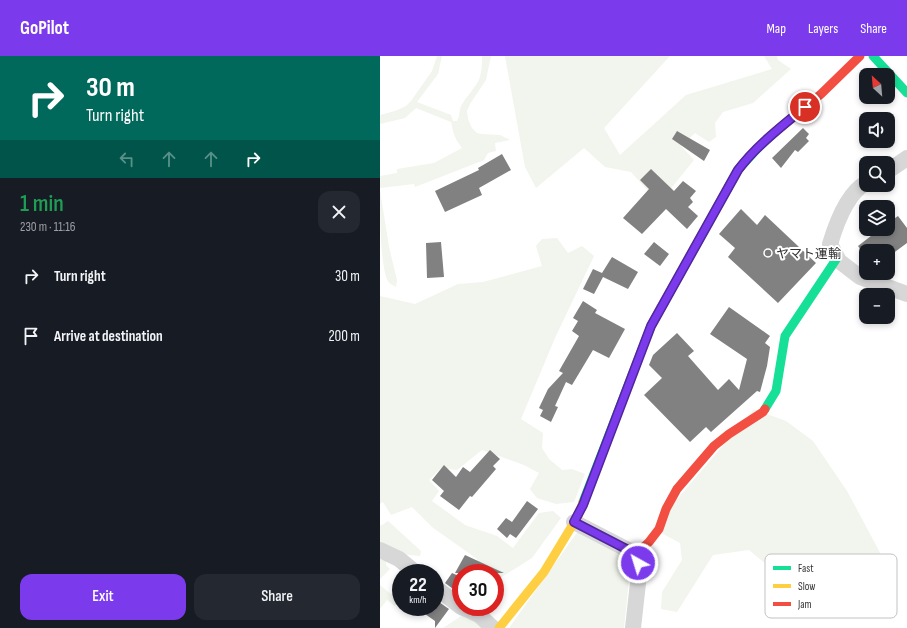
<!DOCTYPE html>
<meta charset="utf-8">
<style>
:root{--surface:#171b24;--page:#242831;--text:#f1f3f6;--muted:#9ea1a6;--accent:#7c3aed}
body{margin:0;font-family:"Sofia Sans Condensed","Noto Sans JP",sans-serif;background:var(--page);color:var(--text);height:100vh;display:flex;flex-direction:column;font-size:15px;white-space:nowrap}
*{box-sizing:border-box;margin:0}
p{font-size:13px;color:var(--muted)}
.icon{flex:none;width:22px;height:22px;fill:none;stroke:currentColor;stroke-width:2;stroke-linecap:round;stroke-linejoin:round}
.map{position:relative;flex:1;overflow:hidden}
.sheet{display:flex;flex-direction:column;background:var(--surface);width:380px}
.sheet>*{flex:none}
.guide{background:#00695c;color:#fff;overflow:hidden}
.needle{width:26px;rotate:334deg}
.tools{position:absolute;left:479px;top:12px;display:grid;gap:8px}
.tools a{display:grid;place-items:center;width:36px;height:36px;border-radius:8px;background:var(--surface);box-shadow:0 2px 6px #0003;font-size:20px}
.speed{position:absolute;left:12px;top:508px;display:flex;gap:8px;font-size:20px;font-weight:700;text-align:center}
.speed>*{display:grid;place-content:center;width:52px;height:52px;border-radius:50%;background:var(--surface);box-shadow:0 2px 6px #0003;line-height:1}
.speed small{font-size:10px;font-weight:400}
.speed .limit{border:6px solid #d22;background:#fff;color:#111}
.pin{position:absolute;display:grid;place-items:center;width:34px;height:34px;color:#fff;margin:-17px;border:2px solid #fff;border-radius:50%;box-shadow:0 1px 4px #0007}
.me{position:absolute;width:44px;margin:-22px;rotate:321deg;stroke-linejoin:round;filter:drop-shadow(0 0 3px #0008)}
.turn{display:flex;align-items:center;gap:14px;height:84px;padding:0 20px;font-size:18px}
.turn .icon{width:52px;height:52px;stroke-width:2.5}
.turn b{display:block;font-size:28px;line-height:34px}
.lanes{display:flex;align-items:center;height:38px;padding:0 20px;background:#0003;justify-content:center;gap:20px;direction:ltr}
.lanes .off{opacity:.35}
.round{display:grid;place-items:center;flex:none;width:42px;height:42px;border-radius:12px;background:var(--page)}
.overview{display:flex;align-items:center;justify-content:space-between;height:68px;padding:0 20px}
h1{font-size:24px;font-weight:600;line-height:30px;color:#1e9e55}
.button{display:flex;gap:8px;margin-top:auto;padding:8px 20px}
.button a{flex:1;height:46px;border-radius:12px;background:var(--accent);color:#fff;font-size:16px;font-weight:600;line-height:46px;text-align:center}
.button a+a{background:var(--page);color:var(--text)}
ul{padding:0;list-style:none}
li{display:flex;align-items:center;gap:12px;height:60px;padding:0 20px}
li div{flex:1}
li b{display:block;font-size:15px}
li em{font-style:normal}
header{display:flex;align-items:center;gap:24px;box-sizing:border-box;height:56px;padding:0 20px;background:var(--accent);color:#fff}
header strong{font-size:19px}
nav{display:flex;gap:22px;margin-inline-start:auto;font-size:14px}
main{display:flex;flex:1;min-height:0}
.map>svg:first-child{display:block}
.green{fill:#f1f5ed}
.building{fill:#818181}
.lines{fill:none;stroke-linecap:round;stroke-linejoin:round}
.street{stroke:#d7d7d7;stroke-width:16}
.fast{stroke:#16e098;stroke-width:9}
.slow{stroke:#ffcf43;stroke-width:9}
.jam{stroke:#f24e42;stroke-width:9}
.route-casing{stroke:#51269a;stroke-width:10}
.route{stroke:#7c3aed;stroke-width:7}
.poi-dot{fill:#7a7a7a;stroke:#fff;stroke-width:1.5}
.labels{text-anchor:middle;stroke-width:4;stroke-linejoin:round;paint-order:stroke}
.poi-label{font-size:13px;fill:#333;stroke:#fff;text-anchor:start}
.key{fill:#fff;stroke:#c2c2c2;stroke-width:1}
.key-label{font-size:11px;fill:#333}
</style>
<header>
<strong>GoPilot</strong>
<nav><a>Map</a><a>Layers</a><a>Share</a></nav>
</header>
<main>
<section class="sheet">
<div class="guide">
<div class="turn"><svg class="icon" aria-label="right" viewBox="0 0 24 24"><path d="M7 20v-9h11M14 6l5 5-5 5"/></svg><div><b>30 m</b>Turn right</div></div>
<div class="lanes"><svg class="icon off" aria-label="left" viewBox="0 0 24 24"><path d="M17 20v-9H6M10 6l-5 5 5 5"/></svg><svg class="icon off" aria-label="ahead" viewBox="0 0 24 24"><path d="M12 20V5M6 11l6-6 6 6"/></svg><svg class="icon off" aria-label="ahead" viewBox="0 0 24 24"><path d="M12 20V5M6 11l6-6 6 6"/></svg><svg class="icon" aria-label="right" viewBox="0 0 24 24"><path d="M7 20v-9h11M14 6l5 5-5 5"/></svg></div>
</div>
<div class="overview"><div><h1>1 min</h1><p>230 m · 11:16</p></div><a class="round"><svg class="icon" aria-label="close" viewBox="0 0 24 24"><path d="M6 6l12 12M18 6L6 18"/></svg></a></div>
<ul>
<li><svg class="icon" aria-label="right" viewBox="0 0 24 24"><path d="M7 20v-9h11M14 6l5 5-5 5"/></svg><div><b>Turn right</b></div><em>30 m</em></li>
<li><svg class="icon" aria-label="arrive" viewBox="0 0 24 24"><path d="M6 21V4h12l-3 4 3 4H6"/></svg><div><b>Arrive at destination</b></div><em>200 m</em></li>
</ul>
<div class="button"><a>Exit</a><a>Share</a></div>
</section>
<div class="map">
<svg width="527" height="572" viewBox="0 0 527 572">
<rect width="100%" height="100%" fill="#fff"/>
<path class="green" d="M 57,0 L 62,0 L 58,18 L 37,46 L 71,59 L 73,65 L 77,65 C 80,60 79,55 81,50 C 86,41 93,34 98,26 C 102,18 102,8 102,0 L 111,0 L 106,24 L 90,48 L 87,55 L 88,63 L 92,72 L 97,77 L 101,78 L 120,79 L 130,84 L 115,87 L 116,95 L 108,97 L 104,104 L 35,131 L 34,128 L 0,132 L 0,120 L 17,117 L 17,113 L 54,107 L 82,92 C 74,81 74,79 71,66 L 36,52 L 25,62 L 0,68 L 0,59 L 15,55 L 26,50 L 31,45 L 52,15 Z
M 125,0 L 290,0 L 224,72 L 240,99 L 306,39 L 392,13 L 384,0 L 397,0 L 398,4 L 411,13 L 373,47 L 343,56 L 335,67 L 336,81 L 329,86 L 315,77 L 301,90 L 314,104 L 279,147 L 251,116 L 225,111 L 204,92 L 156,132 L 145,111 Z
M 0,134 L 9,191 L 17,224 L 16,231 C 13,229 10,228 8,225 C 0,211 0,154 0,134 Z
M 177,182 L 188,197 L 202,190 L 214,200 L 175,282 L 141,363 L 163,377 L 162,392 L 169,403 L 182,414 L 192,413 L 205,418 L 194,446 L 176,448 L 157,442 L 150,433 L 159,417 L 144,409 L 102,394 L 77,414 L 61,412 L 49,424 L 59,435 L 52,445 L 85,469 L 117,480 L 133,492 L 159,457 L 173,455 L 181,462 L 152,502 L 117,524 L 115,524 L 115,517 L 98,515 L 97,503 L 52,471 L 32,451 L 11,459 L 3,446 L 0,448 L 0,240 L 35,248 L 78,228 L 103,226 L 162,210 L 156,190 L 162,183 Z
M 374,353 L 406,365 L 433,385 L 467,435 L 504,504 L 449,531 L 432,519 L 419,529 L 411,522 L 398,518 L 369,494 L 333,499 L 297,556 L 281,553 L 282,536 L 302,504 L 300,487 L 281,477 L 288,454 Z
M 8,465 L 41,495 L 40,500 L 20,498 L 6,504 L 6,509 L 10,513 L 0,523 L 0,469 L 2,469 Z
M 198,475 L 254,501 L 254,511 L 250,514 L 244,572 L 129,572 Z
M 0,529 L 19,545 L 15,550 L 7,544 L 0,553 Z
M 81,560 L 87,563 L 101,562 L 106,572 L 63,572 Z"/>
<path class="building" d="M 423,72 L 429,78 L 426,82 L 429,85 L 418,96 L 415,94 L 401,112 L 392,102 Z
M 297,75 L 330,94 L 324,105 L 292,83 Z
M 122,98 L 131,114 L 99,132 L 102,139 L 65,156 L 55,135 L 99,114 L 98,112 Z
M 271,113 L 294,135 L 303,125 L 316,135 L 310,142 L 313,146 L 308,151 L 318,160 L 307,173 L 286,153 L 262,178 L 243,162 L 269,133 L 260,124 Z
M 361,153 L 377,169 L 385,159 L 436,207 L 398,247 L 348,201 L 355,192 L 339,178 Z
M 518,160 L 527,172 L 527,187 L 508,201 L 508,195 L 486,195 L 486,201 L 478,190 L 500,173 L 508,173 L 508,167 Z
M 61,186 L 64,221 L 47,222 L 46,187 Z
M 274,186 L 289,198 L 280,210 L 264,198 Z
M 232,201 L 258,216 L 248,233 L 223,221 L 214,238 L 203,233 L 213,213 L 222,217 Z
M 203,245 L 217,254 L 215,257 L 245,273 L 229,302 L 213,294 L 192,329 L 186,326 L 175,350 L 178,351 L 171,366 L 160,360 L 163,354 L 159,352 L 168,333 L 183,317 L 179,315 L 199,280 L 192,275 L 198,265 L 193,262 Z
M 349,251 L 390,280 L 385,287 L 390,291 L 387,310 L 380,336 L 377,335 L 331,376 L 326,371 L 310,386 L 264,339 L 282,322 L 269,309 L 273,299 L 297,277 L 314,295 L 308,300 L 338,334 L 349,323 L 359,334 L 367,303 L 330,278 Z
M 110,394 L 120,403 L 113,410 L 116,413 L 92,441 L 90,440 L 79,454 L 60,440 L 64,435 L 52,424 L 64,409 L 76,421 L 83,411 L 90,416 Z
M 147,445 L 158,453 L 136,482 L 130,478 L 127,482 L 117,473 L 126,462 L 132,466 Z
M 85,499 L 124,517 L 75,517 Z
M 72,517 L 81,521 L 81,537 L 80,538 L 65,527 Z
M 56,544 L 69,553 L 55,572 L 55,565 L 35,551 L 55,551 Z"/>
<g class="lines">
<path class="street" d="M 508,115 L 527,102
M 486,127 C 467,137 456,168 450,188 L 459,205 L 480,221 L 527,238
M 194,466 L 256,498 L 259,518 L 253,572
M 0,494 L 19,503 L 36,517
M 55,531 L 81,551
M 81,551 L 99,559 L 113,572"/>
<path class="fast" d="M 493,0 L 527,37
M 385,353 L 396,335 L 405,280 L 457,202
M 203,446 L 271,270 L 358,114 L 376,94 L 396,75"/>
<path class="slow" d="M 119,572 L 164,516 L 198,460 L 203,446"/>
<path class="jam" d="M 396,75 L 441,38 L 480,0
M 256,498 L 269,486 L 279,473 L 286,453 L 297,433 L 334,390 L 349,378 L 383,356 L 385,353"/>
</g>
<g class="lines">
<defs>
<path id="route" d="M 258,507 L 256,498 L 194,466 L 203,449 L 271,270 L 358,114 C 377,89 401,71 425,51"/>
</defs>
<use href="#route" class="route-casing"/>
<use href="#route" class="route"/>
</g>
<circle class="poi-dot" cx="388" cy="197" r="4"/>
<g class="labels">
<g class="poi-label">
<text x="396" y="202">ヤマト運輸</text>
</g>
</g>
<rect x="385" y="498" width="132" height="64" rx="6" class="key"/>
<rect x="393" y="510" width="18" height="4" fill="#16e098"/>
<rect x="393" y="528" width="18" height="4" fill="#ffcf43"/>
<rect x="393" y="546" width="18" height="4" fill="#f24e42"/>
<g class="key-label">
<text x="418" y="516">Fast</text>
<text x="418" y="534">Slow</text>
<text x="418" y="552">Jam</text>
</g>
</svg>
<div class="tools">
<a><svg class="needle" viewBox="-14 -14 28 28"><path d="M0-13l5 13h-10z" fill="#e53935"/><path d="M0 13l5-13h-10z" fill="#9ea1a6"/></svg></a>
<a><svg class="icon" aria-label="sound" viewBox="0 0 24 24"><path d="M4 9h4l5-4v14l-5-4H4zM17 9q2 3 0 6"/></svg></a>
<a><svg class="icon" aria-label="search" viewBox="0 0 24 24"><circle cx="10" cy="10" r="6"/><path d="M15 15l6 6"/></svg></a>
<a><svg class="icon" aria-label="layers" viewBox="0 0 24 24"><path d="M12 4l9 5-9 5-9-5zM3 14l9 5 9-5"/></svg></a>
<a>+</a>
<a>−</a>
</div>
<div class="speed"><div>22<small>km/h</small></div><div class="limit">30</div></div>
<div class="pin" style="left:425px;top:51px;background:#d93025"><svg class="icon" aria-label="arrive" viewBox="0 0 24 24"><path d="M6 21V4h12l-3 4 3 4H6"/></svg></div>
<svg class="me" style="left:258px;top:507px" viewBox="-20 -20 40 40"><circle r="17" fill="#7c3aed" stroke="#fff" stroke-width="3"/><path d="M0-11L8 9 0 5-8 9z" fill="#fff"/></svg>
</div>
</main>
